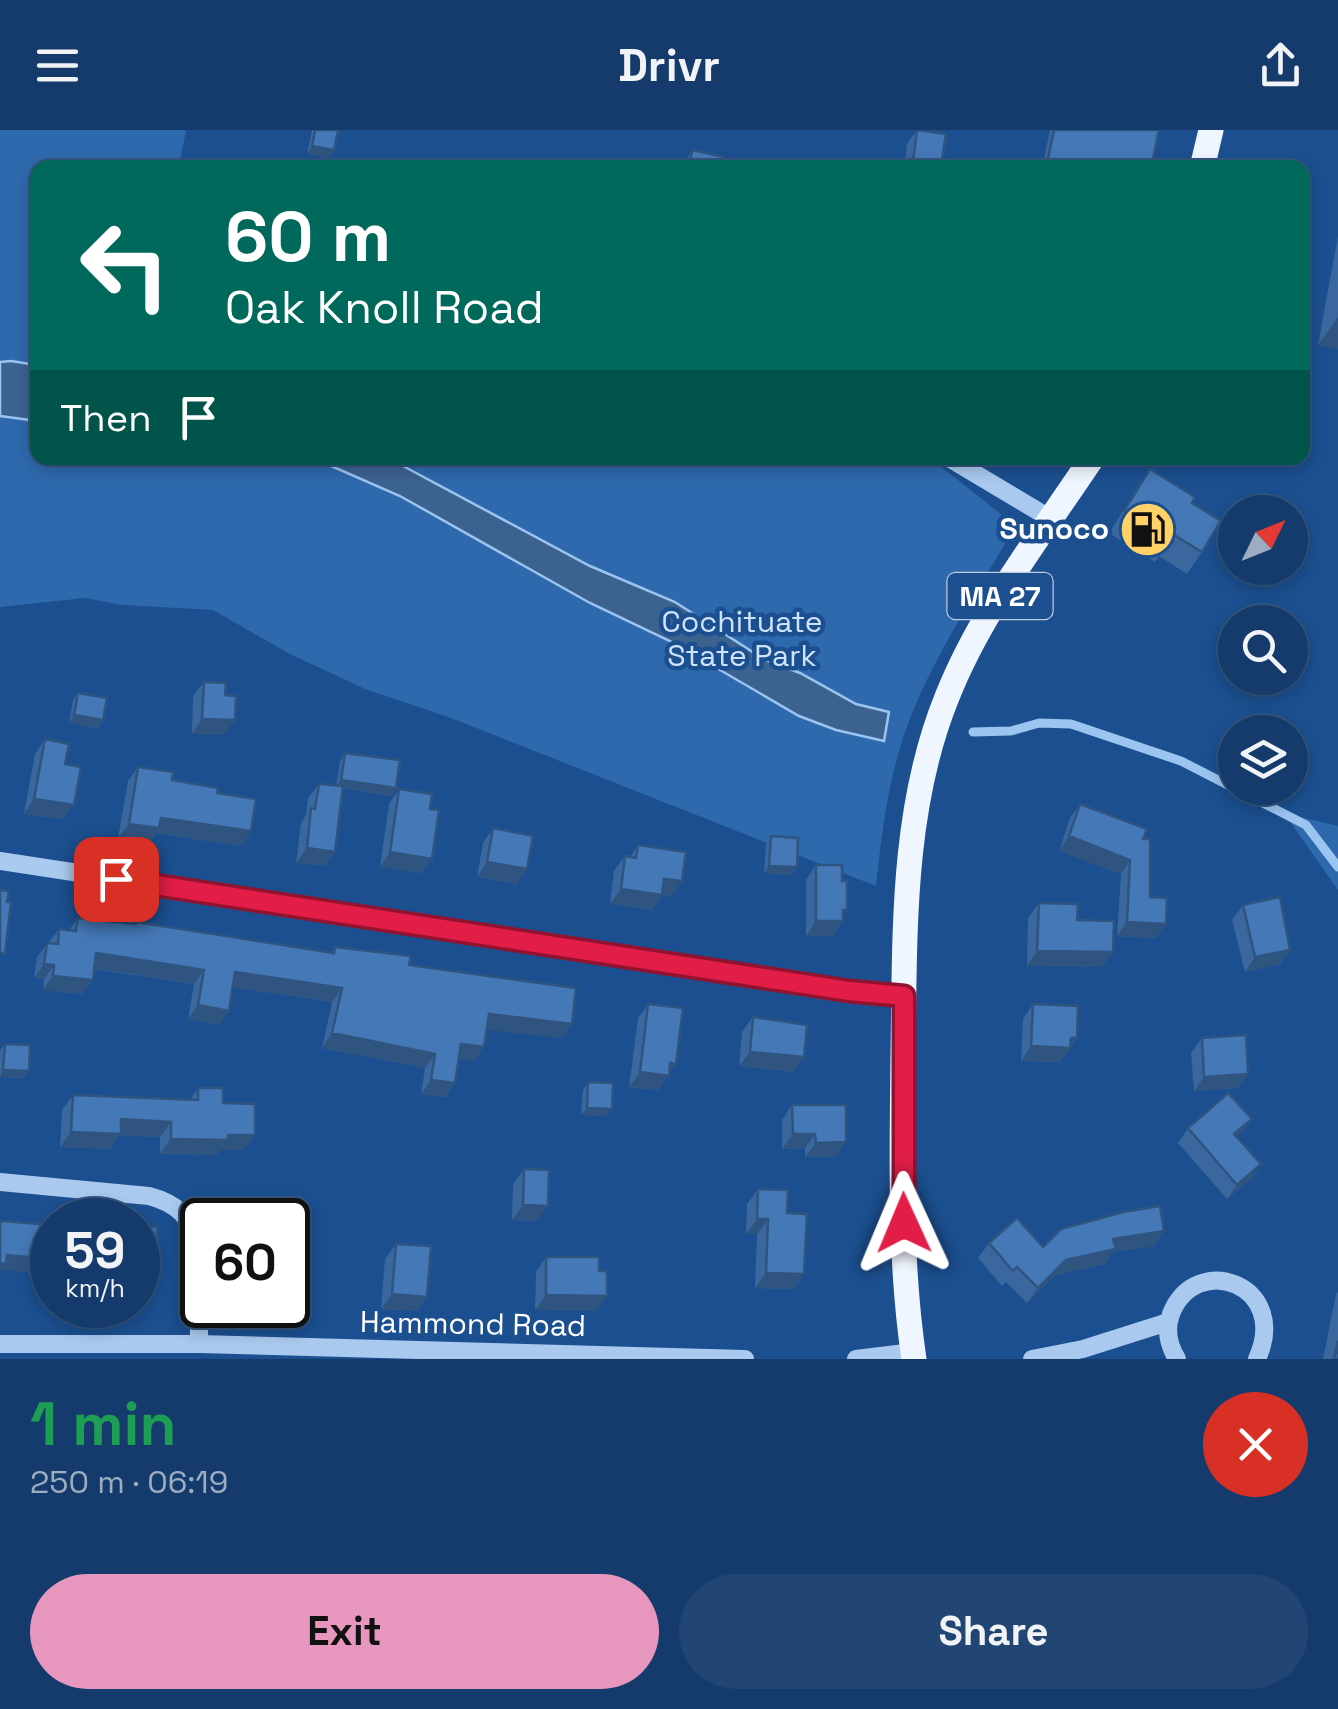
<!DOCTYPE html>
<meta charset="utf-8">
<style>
:root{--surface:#143b6b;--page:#214673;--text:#f1f3f6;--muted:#9dadc1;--line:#33557e;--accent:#e797bd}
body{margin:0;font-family:"Space Grotesk",sans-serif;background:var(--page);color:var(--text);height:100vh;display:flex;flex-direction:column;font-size:38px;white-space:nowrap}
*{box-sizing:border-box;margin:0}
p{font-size:32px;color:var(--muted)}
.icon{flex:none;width:55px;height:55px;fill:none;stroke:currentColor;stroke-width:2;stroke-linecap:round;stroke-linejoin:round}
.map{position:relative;height:1229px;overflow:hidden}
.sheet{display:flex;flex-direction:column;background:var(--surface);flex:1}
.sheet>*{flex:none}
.top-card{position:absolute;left:30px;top:30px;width:1280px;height:305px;border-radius:20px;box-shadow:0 5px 15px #0003,0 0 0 2px var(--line);background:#00695c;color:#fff;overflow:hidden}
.needle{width:65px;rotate:47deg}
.controls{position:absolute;left:1218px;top:365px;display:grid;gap:20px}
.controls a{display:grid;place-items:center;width:90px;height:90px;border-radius:50%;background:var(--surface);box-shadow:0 5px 15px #0003,0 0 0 2px var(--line);font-size:50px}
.speed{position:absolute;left:30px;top:1068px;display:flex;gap:20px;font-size:50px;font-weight:700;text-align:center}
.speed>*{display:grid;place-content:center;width:130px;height:130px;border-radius:50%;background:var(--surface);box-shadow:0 5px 15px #0003,0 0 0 2px var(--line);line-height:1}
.speed small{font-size:25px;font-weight:400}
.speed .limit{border:5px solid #111;border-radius:15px;background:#fff;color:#111}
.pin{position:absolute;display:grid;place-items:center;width:85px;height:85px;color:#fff;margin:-42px;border-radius:20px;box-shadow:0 5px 15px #0006}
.me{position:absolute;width:110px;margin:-55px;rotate:359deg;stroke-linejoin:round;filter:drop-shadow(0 0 8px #0008)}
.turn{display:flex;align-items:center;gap:35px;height:210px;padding:0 30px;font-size:45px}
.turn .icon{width:130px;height:130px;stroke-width:2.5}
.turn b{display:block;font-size:70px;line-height:85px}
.then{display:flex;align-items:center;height:95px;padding:0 30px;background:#0003;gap:20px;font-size:38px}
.round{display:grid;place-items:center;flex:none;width:105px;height:105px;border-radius:52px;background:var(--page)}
.headline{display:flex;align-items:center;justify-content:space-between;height:170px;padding:0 30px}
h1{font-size:60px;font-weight:700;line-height:75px;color:#1e9e55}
.action{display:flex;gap:20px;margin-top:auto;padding:20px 30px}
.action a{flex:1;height:115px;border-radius:60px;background:var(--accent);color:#111;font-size:40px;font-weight:700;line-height:115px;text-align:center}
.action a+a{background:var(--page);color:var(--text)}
header{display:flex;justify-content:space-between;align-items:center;height:130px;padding:0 30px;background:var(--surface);font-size:45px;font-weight:700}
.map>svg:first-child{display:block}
.green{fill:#2e69ad}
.water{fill:#3c6290;stroke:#9cc4f0;stroke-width:2.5}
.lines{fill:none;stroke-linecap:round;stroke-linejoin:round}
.stream{stroke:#9cc4f0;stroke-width:9}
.minor{stroke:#a9c9ee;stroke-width:18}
.major{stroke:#f0f6ff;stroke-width:25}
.wall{fill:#3a679d}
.shaded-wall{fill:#305480}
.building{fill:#4478b7;stroke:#305480;stroke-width:2.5}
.route-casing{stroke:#92132f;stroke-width:25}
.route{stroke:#e11d48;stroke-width:18}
.labels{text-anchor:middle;stroke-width:9;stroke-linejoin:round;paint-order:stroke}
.shield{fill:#1b4f8f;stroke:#bbcadd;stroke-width:2.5}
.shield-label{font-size:28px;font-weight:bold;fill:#fff}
.poi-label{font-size:30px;font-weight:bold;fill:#fff;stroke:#1b4f8f;text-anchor:end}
.park-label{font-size:30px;fill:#cfe3fa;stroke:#1b4f8f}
.street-label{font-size:30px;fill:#fff;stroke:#1b4f8f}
</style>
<header><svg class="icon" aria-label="menu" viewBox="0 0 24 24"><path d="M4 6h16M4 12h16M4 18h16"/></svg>Drivr<svg class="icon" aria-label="share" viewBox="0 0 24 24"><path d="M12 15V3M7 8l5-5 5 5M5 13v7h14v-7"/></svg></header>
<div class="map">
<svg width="1338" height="1229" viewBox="0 0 1338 1229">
<rect width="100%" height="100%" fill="#1b4f8f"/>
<path class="green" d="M 0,0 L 186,0 L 179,37 L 38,38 L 38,328 L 930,328 L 1016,396 C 978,459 936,522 909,591 C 889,644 882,699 876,756 L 451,588 L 365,559 L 290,524 L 213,480 L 122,475 L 85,468 L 0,477 Z
M 1284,683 L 1338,696 L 1338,760 Z"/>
<path class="water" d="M 11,231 L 37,235 L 37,291 L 0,286 L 0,232 Z
M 313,328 L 388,328 L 590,436 L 675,472 L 765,530 L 800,543 L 856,574 L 889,582 L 884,611 L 836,600 L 799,586 L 672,512 L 590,473 L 400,366 Z"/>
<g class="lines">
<path class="stream" d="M 973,602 L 1011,601 L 1039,593 L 1071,594 L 1181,631 L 1306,695 L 1338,737"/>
<path class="minor" d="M 949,328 L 1051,389
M 0,731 L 868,864 L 904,866
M 0,1052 L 149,1066 C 176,1073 191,1087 199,1114 L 199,1214
M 0,1214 L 199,1214 L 745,1229
M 856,1229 L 913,1222
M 1032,1229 L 1083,1219 L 1168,1192
M 1177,1229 C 1168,1214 1165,1200 1171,1184 C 1196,1120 1291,1155 1257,1229"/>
<path class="major" d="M 1202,38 L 1211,0
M 914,1229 C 899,1129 902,1027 903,926 C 905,806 901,680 947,567 C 981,481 1041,405 1092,328"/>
</g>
<path class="wall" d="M 312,0 L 338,0 L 334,20 L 329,28 L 307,24 Z
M 917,0 L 940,38 L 904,38 L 907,14 Z
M 1050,0 L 1159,0 L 1151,38 L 1042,38 Z
M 692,20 L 722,38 L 681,38 Z
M 1338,106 L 1338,219 L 1318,215 Z
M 1150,339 L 1192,373 L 1202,422 L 1187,444 L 1159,426 L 1155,432 L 1109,403 Z
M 204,552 L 224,605 L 192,604 L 193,566 Z
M 78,563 L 103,590 L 98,598 L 69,593 L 73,570 Z
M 45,609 L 65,634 L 63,689 L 24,684 L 35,624 Z
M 345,623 L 396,658 L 391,666 L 343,658 L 335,722 L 325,736 L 296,733 L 301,693 L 306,685 L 308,668 L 319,654 L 336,656 L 340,631 Z
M 138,637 L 172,650 L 217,663 L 251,701 L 241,716 L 156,703 L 149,713 L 118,708 L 128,651 Z
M 399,659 L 421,743 L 380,737 L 389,674 Z
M 1080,674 L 1143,709 L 1156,808 L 1117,806 L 1121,744 L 1059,721 L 1070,688 Z
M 493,698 L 517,754 L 477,747 L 483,713 Z
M 771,706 L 797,737 L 792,745 L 764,743 L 766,714 Z
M 638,715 L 672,766 L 662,765 L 652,780 L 610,774 L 614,741 L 625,726 L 630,727 Z
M 816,735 L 843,786 L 843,791 L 833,806 L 806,806 L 806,750 Z
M 1039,773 L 1102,837 L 1027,836 L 1028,788 Z
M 1243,775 L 1290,820 L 1280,834 L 1245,842 L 1232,790 Z
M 78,788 L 135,794 L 136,792 L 332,822 L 335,817 L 409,835 L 572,894 L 562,908 L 487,899 L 474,931 L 459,929 L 455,953 L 445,967 L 421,964 L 425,938 L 322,918 L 332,872 L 233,857 L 219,895 L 188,889 L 194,854 L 94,839 L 83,864 L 43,860 L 44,849 L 34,848 L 37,827 L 59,799 L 69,800 Z
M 648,874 L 669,943 L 659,960 L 629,957 L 638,888 Z
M 1033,874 L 1077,908 L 1060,932 L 1021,931 L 1023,889 Z
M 753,887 L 804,927 L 793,942 L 739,936 L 742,902 Z
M 1202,908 L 1248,944 L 1238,958 L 1194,961 L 1191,923 Z
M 5,914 L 29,941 L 24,948 L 0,947 L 0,920 Z
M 588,952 L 606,986 L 581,985 L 583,960 Z
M 198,958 L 223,973 L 244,1020 L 220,1020 L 217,1025 L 160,1024 L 160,1007 L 120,1005 L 110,1019 L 60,1017 L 62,980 L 73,965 L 190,970 Z
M 792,975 L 836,1027 L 805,1027 L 805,1018 L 782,1019 L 782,990 Z
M 1252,989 L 1237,1007 L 1261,1034 L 1251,1049 L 1227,1069 L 1178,1013 L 1188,998 Z
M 524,1039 L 537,1091 L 512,1090 L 513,1054 Z
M 758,1059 L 787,1083 L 804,1144 L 794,1159 L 755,1158 L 757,1104 L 746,1104 L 747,1074 Z
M 989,1113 L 1043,1117 L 1154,1116 L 1113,1122 L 1105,1134 L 1056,1145 L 1027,1173 L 1006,1152 L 1002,1156 L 978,1128 Z
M 396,1114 L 417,1181 L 381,1179 L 385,1129 Z
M 546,1127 L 599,1141 L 607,1166 L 596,1181 L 535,1180 L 536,1142 Z
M 1338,1162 L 1338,1229 L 1323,1229 L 1336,1164 Z"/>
<path class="shaded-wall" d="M 312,16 L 334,20 L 329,28 L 307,24 Z
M 913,32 L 941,36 L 940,38 L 909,38 Z
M 1338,187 L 1338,219 L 1318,215 Z
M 74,585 L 103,590 L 98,598 L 69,593 Z
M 202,589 L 235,590 L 224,605 L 192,604 Z
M 341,650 L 396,658 L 391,666 L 336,657 Z
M 34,669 L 74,675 L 63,689 L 24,684 Z
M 161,688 L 251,701 L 241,716 L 156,703 L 149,713 L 118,708 L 129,694 Z
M 1069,706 L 1130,730 L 1121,744 L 1059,721 Z
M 307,718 L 335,722 L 325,736 L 296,733 Z
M 390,722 L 432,729 L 421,743 L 380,737 Z
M 487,732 L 527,739 L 517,754 L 477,747 Z
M 769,736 L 797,737 L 792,745 L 764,743 Z
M 664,749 L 682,751 L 672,766 L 654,763 Z
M 621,759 L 662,765 L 652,780 L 610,774 Z
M 843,780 L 847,780 L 839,791 L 843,791 L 833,806 L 806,806 L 816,791 Z
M 1127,792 L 1166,794 L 1156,808 L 1117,806 Z
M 1290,820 L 1280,834 L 1245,842 L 1255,827 Z
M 1037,821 L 1113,822 L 1102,837 L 1027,836 Z
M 96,823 L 204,840 L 194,854 L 86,837 Z
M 44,834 L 54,835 L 44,849 L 34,848 Z
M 235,842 L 342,858 L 332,872 L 225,856 Z
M 53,846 L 93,850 L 83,864 L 43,860 Z
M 198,875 L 229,881 L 219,895 L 188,889 Z
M 489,884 L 572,894 L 562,908 L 479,899 Z
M 332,903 L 435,924 L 425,938 L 322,918 Z
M 1071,908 L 1077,908 L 1060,932 L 1021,931 L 1031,916 Z
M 461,914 L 484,917 L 474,931 L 451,928 Z
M 750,922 L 804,927 L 793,942 L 739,936 Z
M 670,933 L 676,934 L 659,960 L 629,957 L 640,942 Z
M 3,940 L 29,941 L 24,948 L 0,947 Z
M 1248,944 L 1238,958 L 1194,961 L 1204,947 Z
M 431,950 L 455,953 L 445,967 L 421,964 Z
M 587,978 L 612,979 L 606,986 L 581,985 Z
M 121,989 L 171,992 L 160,1007 L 120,1005 L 110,1019 L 60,1017 L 71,1002 Z
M 1252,989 L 1242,1003 L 1224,1019 L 1234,1004 Z
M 793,1004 L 815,1004 L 805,1018 L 782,1019 Z
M 228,1005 L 255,1005 L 244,1020 L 220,1020 L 217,1025 L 160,1024 L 171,1009 Z
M 846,1012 L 836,1027 L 805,1027 L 816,1013 Z
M 1261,1034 L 1251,1049 L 1227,1069 L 1237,1055 Z
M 523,1075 L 548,1076 L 537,1091 L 512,1090 Z
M 757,1089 L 768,1089 L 757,1104 L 746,1104 Z
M 1164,1101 L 1154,1116 L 1113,1122 L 1105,1134 L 1056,1145 L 1027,1173 L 1038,1158 L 1066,1130 L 1113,1109 Z
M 7,1125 L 39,1128 L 28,1142 L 1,1140 L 0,1142 L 0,1133 Z
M 288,1138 L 305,1138 L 295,1152 L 288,1152 Z
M 766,1143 L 804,1144 L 794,1159 L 755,1158 Z
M 138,1148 L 157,1148 L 147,1162 L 138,1162 Z
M 392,1164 L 427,1167 L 417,1181 L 381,1179 Z
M 546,1165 L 607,1166 L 596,1181 L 535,1180 Z"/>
<path class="building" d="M 315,0 L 338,0 L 334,20 L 312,16 Z
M 917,0 L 946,4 L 941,36 L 913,32 Z
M 1054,0 L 1159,0 L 1151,38 L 1046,38 Z
M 692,20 L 724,27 L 722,38 L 689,38 Z
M 1150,339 L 1195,367 L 1192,373 L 1221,391 L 1202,422 L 1174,405 L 1170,410 L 1124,381 Z
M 204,552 L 226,553 L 225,565 L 236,566 L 235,590 L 202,589 Z
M 78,563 L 107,568 L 103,590 L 74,585 Z
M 45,609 L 69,614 L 65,634 L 81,637 L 74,675 L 34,669 Z
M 345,623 L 400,630 L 396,658 L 341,650 Z
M 138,637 L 173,642 L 172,650 L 218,658 L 217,663 L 256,669 L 251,701 L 161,688 L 159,698 L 129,694 Z
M 319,654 L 343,656 L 335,722 L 307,718 L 311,678 L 315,679 Z
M 399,659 L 432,664 L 430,679 L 439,680 L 432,729 L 390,722 Z
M 1080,674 L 1147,699 L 1143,709 L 1150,709 L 1150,767 L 1167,768 L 1166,794 L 1127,792 L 1130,730 L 1069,706 Z
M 493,698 L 533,706 L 527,739 L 487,732 Z
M 771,706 L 798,708 L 797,737 L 769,736 Z
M 638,715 L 686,722 L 682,751 L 664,749 L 662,765 L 621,759 L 625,726 L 636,728 Z
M 816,735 L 842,735 L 842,751 L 847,750 L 847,780 L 843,780 L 843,791 L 816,791 Z
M 0,760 L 9,761 L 7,772 L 11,772 L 5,824 L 0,823 Z
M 1280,767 L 1290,820 L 1255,827 L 1243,775 Z
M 1039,773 L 1078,774 L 1077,790 L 1114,791 L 1113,822 L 1037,821 Z
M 78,788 L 136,794 L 136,792 L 334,823 L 335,817 L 411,826 L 409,835 L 576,858 L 572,894 L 489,884 L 484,917 L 461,914 L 455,953 L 431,950 L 435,924 L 332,903 L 342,858 L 235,842 L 229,881 L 198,875 L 204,840 L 96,823 L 93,850 L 53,846 L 54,835 L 44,834 L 47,813 L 58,814 L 59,799 L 76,801 Z
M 648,874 L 683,878 L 676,934 L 670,933 L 669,946 L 640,942 Z
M 1033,874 L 1078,876 L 1077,908 L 1071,908 L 1070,918 L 1031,916 Z
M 753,887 L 807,895 L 804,927 L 750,922 Z
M 1246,905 L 1248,944 L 1204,947 L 1202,908 Z
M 5,914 L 30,915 L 29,941 L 3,940 Z
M 588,952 L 613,953 L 612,979 L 587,978 Z
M 198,958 L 223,958 L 223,973 L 255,974 L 255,1005 L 228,1005 L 228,1010 L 171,1009 L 171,992 L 121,989 L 121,1004 L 71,1002 L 73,965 L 198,970 Z
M 1228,963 L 1252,989 L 1234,1004 L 1261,1034 L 1237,1055 L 1188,998 Z
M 792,975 L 846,975 L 846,1012 L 816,1013 L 815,1004 L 793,1004 Z
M 524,1039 L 549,1040 L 548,1076 L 523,1075 Z
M 758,1059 L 788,1060 L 787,1083 L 807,1084 L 804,1144 L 766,1143 L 768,1089 L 757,1089 Z
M 1160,1076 L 1164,1101 L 1113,1109 L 1116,1119 L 1066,1130 L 1038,1158 L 1017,1137 L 1013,1141 L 989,1113 L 1017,1088 L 1043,1117 L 1061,1099 L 1123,1082 Z
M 0,1091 L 41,1094 L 39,1128 L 7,1125 L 6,1134 L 0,1133 Z
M 288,1092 L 300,1092 L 300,1099 L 305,1100 L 305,1138 L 288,1138 Z
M 138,1097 L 157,1097 L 157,1148 L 138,1148 Z
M 396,1114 L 431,1116 L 427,1167 L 392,1164 Z
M 546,1127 L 599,1127 L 599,1141 L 607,1141 L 607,1166 L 546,1165 Z
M 1338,1211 L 1338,1229 L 1334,1229 Z"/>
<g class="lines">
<defs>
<path id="route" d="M 116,749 L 849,861 L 904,866 L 904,1093"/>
</defs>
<use href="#route" class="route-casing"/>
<use href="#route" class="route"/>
</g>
<defs>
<symbol id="fuel-disc" viewBox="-11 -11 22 22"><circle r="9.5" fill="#ffd166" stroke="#1b4f8f"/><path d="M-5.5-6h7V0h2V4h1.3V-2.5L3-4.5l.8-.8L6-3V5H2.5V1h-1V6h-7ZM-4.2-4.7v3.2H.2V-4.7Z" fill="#111"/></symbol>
</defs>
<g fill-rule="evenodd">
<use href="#fuel-disc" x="1116" y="368" width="63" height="63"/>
</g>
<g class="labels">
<rect class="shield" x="947.5" y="443" width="105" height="46" rx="8"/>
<g class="shield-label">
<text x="1000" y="476">MA 27</text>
</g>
<g class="poi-label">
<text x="1109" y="409">Sunoco</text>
</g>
<g class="park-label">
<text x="742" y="502">Cochituate<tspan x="742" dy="34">State Park</tspan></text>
</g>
<g class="street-label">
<text transform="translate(473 1194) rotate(1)" y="10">Hammond Road</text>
</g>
</g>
</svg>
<div class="controls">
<a><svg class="needle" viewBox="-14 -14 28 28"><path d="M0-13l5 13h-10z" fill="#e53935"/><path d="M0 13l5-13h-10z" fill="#9dadc1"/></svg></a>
<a><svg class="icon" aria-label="search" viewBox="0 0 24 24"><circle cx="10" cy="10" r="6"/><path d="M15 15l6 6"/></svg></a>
<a><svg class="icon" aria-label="layers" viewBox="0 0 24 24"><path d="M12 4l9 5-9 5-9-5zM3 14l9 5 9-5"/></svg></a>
</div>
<div class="speed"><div>59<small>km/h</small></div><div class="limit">60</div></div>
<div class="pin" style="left:116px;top:749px;background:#d93025"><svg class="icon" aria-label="arrive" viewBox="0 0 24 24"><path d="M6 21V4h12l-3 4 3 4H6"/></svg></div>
<svg class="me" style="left:904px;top:1093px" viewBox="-20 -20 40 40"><path d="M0-17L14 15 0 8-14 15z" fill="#e11d48" stroke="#fff" stroke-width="4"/></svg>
<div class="top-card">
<div class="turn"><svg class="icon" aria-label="left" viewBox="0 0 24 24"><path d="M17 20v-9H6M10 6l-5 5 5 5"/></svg><div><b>60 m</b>Oak Knoll Road</div></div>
<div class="then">Then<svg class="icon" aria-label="arrive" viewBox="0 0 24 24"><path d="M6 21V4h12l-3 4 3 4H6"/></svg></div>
</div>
</div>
<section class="sheet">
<div class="headline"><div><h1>1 min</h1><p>250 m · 06:19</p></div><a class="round" style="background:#d93025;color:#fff"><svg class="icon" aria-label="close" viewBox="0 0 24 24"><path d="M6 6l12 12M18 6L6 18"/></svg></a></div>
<div class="action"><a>Exit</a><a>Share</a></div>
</section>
